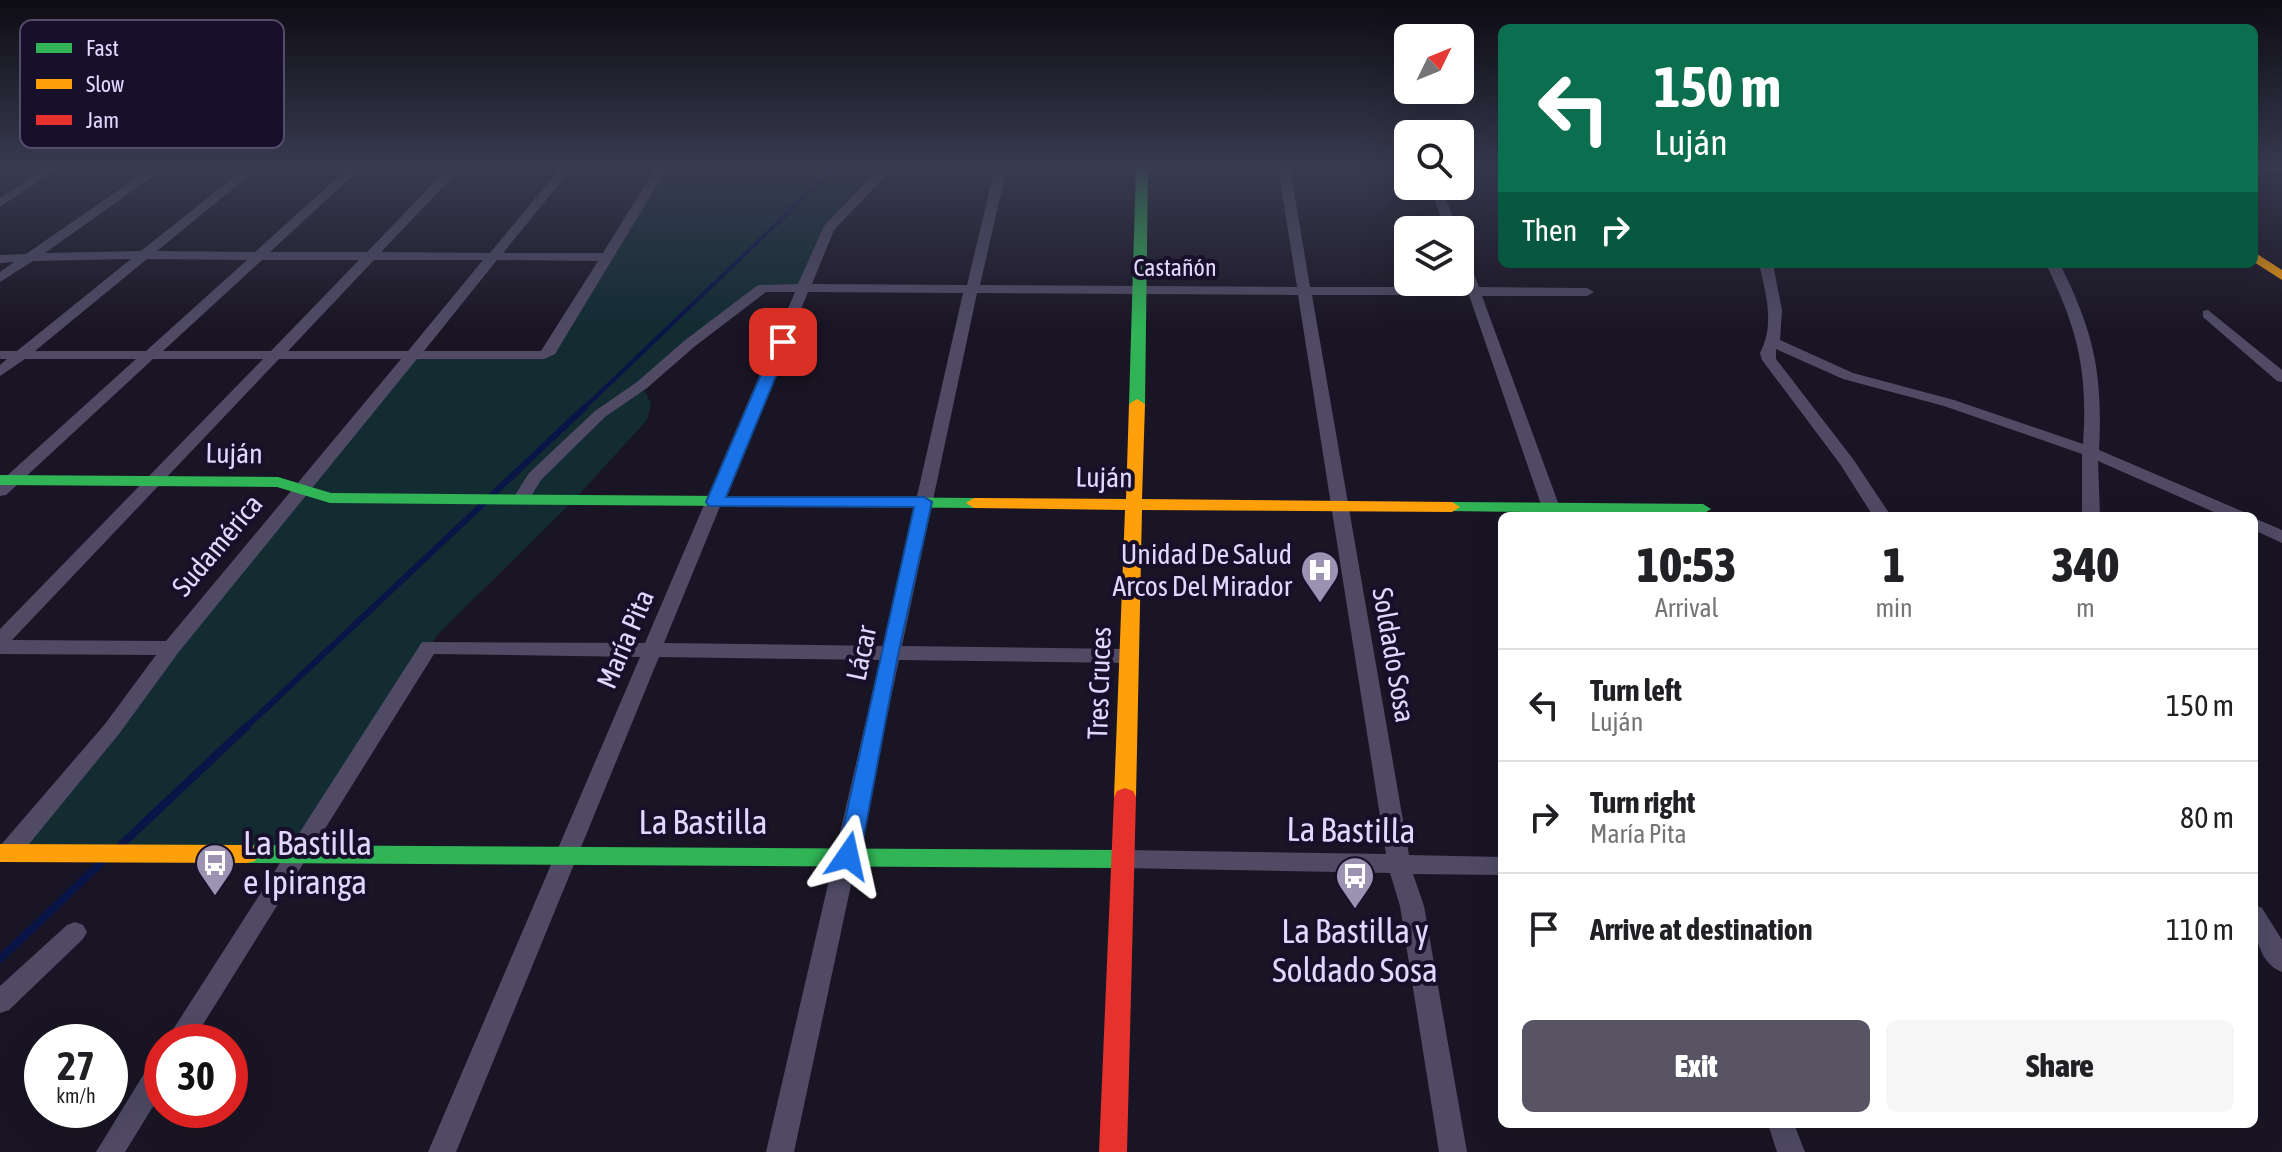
<!DOCTYPE html>
<meta charset="utf-8">
<style>
:root{--surface:#fff;--page:#f6f6f6;--text:#202124;--muted:#757577;--line:#e0e0e0;--accent:#585464}
body{margin:0;font-family:"Asap Condensed",sans-serif;background:var(--page);color:var(--text);height:100vh;display:flex;flex-direction:column;font-size:30px;white-space:nowrap}
*{box-sizing:border-box;margin:0}
p{font-size:26px;color:var(--muted)}
.icon{flex:none;width:44px;height:44px;fill:none;stroke:currentColor;stroke-width:2;stroke-linecap:round;stroke-linejoin:round}
.map{position:relative;flex:1;overflow:hidden}
.drawer{position:absolute;left:1498px;top:512px;width:760px;height:616px;display:flex;flex-direction:column;background:var(--surface);border-radius:12px;box-shadow:0 8px 32px #0002}
.drawer>*{flex:none}
.top-card{position:absolute;left:1498px;top:24px;width:760px;height:244px;border-radius:12px;box-shadow:0 8px 32px #0002;background:#0b6e4f;color:#fff;overflow:hidden}
.needle{width:52px;rotate:47deg}
.fabs{position:absolute;left:1394px;top:24px;display:grid;gap:16px}
.fabs a{display:grid;place-items:center;width:80px;height:80px;border-radius:12px;background:var(--surface);box-shadow:0 8px 32px #0002;font-size:40px}
.speed{position:absolute;left:24px;top:1024px;display:flex;gap:16px;font-size:40px;font-weight:700;text-align:center}
.speed>*{display:grid;place-content:center;width:104px;height:104px;border-radius:50%;background:var(--surface);box-shadow:0 8px 32px #0002;line-height:1}
.speed small{font-size:20px;font-weight:400}
.speed .limit{border:12px solid #d22;background:#fff;color:#111}
.pin{position:absolute;display:grid;place-items:center;width:68px;height:68px;color:#fff;margin:-34px;border-radius:16px;box-shadow:0 4px 12px #0006}
.me{position:absolute;width:88px;margin:-44px;rotate:11deg;stroke-linejoin:round;filter:drop-shadow(0 0 6px #0008)}
.turn{display:flex;align-items:center;gap:28px;height:168px;padding:0 24px;font-size:36px}
.turn .icon{width:104px;height:104px;stroke-width:2.5}
.turn b{display:block;font-size:56px;line-height:68px}
.then{display:flex;align-items:center;height:76px;padding:0 24px;background:#0003;gap:16px;font-size:30px}
.eta{display:flex;justify-content:space-evenly;align-items:center;height:136px;text-align:center}
.eta b{font-size:48px;font-weight:800;line-height:56px}
.button{display:flex;gap:16px;margin-top:auto;padding:16px 24px}
.button a{flex:1;height:92px;border-radius:12px;background:var(--accent);color:#fff;font-size:32px;font-weight:800;line-height:92px;text-align:center}
.button a+a{background:var(--page);color:var(--text)}
ul{padding:0;list-style:none}
li{display:flex;align-items:center;gap:24px;height:112px;padding:0 24px;border-top:2px solid var(--line)}
li div{flex:1}
li b{display:block;font-size:30px}
li em{font-style:normal}
.map>svg:first-child{display:block}
.green{fill:#122c32}
.lines{fill:none;stroke-linecap:round;stroke-linejoin:round}
.stream-far2{stroke:#091447;stroke-width:4}
.stream-far1{stroke:#091447;stroke-width:6}
.stream{stroke:#091447;stroke-width:8}
.street{fill:#504a65;fill-rule:evenodd}
.fast{fill:#30b455;fill-rule:evenodd}
.slow{fill:#ff9f0a;fill-rule:evenodd}
.jam{fill:#e5322d;fill-rule:evenodd}
.route{fill:#1a73e8;stroke:#114b97;stroke-width:2}
.labels{text-anchor:middle;stroke-width:8;stroke-linejoin:round;paint-order:stroke}
.far-street-label{font-size:24px;fill:#e2d7ff;stroke:#180f2a}
.street-label{font-size:28px;fill:#e2d7ff;stroke:#180f2a}
.poi-label{font-size:28px;fill:#e2d7ff;stroke:#180f2a;text-anchor:end}
.near-street-label{font-size:34px;fill:#e2d7ff;stroke:#180f2a}
.near-poi-label{font-size:34px;fill:#e2d7ff;stroke:#180f2a;text-anchor:start}
.key{fill:#180f2a;stroke:#554b6a;stroke-width:2}
.key-label{font-size:22px;fill:#e2d7ff}
</style>
<div class="map">
<svg width="2282" height="1152" viewBox="0 0 2282 1152">
<rect width="100%" height="100%" fill="#1a1524"/>
<path class="green" d="M 662,167 L 888,167 L 832,222 L 805,289 L 762,288 L 642,385 L 651,404 L 647,420 L 573,501 L 438,634 L 294,856 L 25,853 L 51,801 L 413,356 L 544,355 Z"/>
<g class="lines">
<path class="stream-far2" d="M 583,409 L 836,167"/>
<path class="stream-far1" d="M 492,495 L 585,407
M 245,728 L 484,503"/>
<path class="stream" d="M 122,844 L 247,726
M 0,959 L 102,862"/>
<path class="street" d="M 45,167 L 59,167 L 0,207 L 0,198 Z
M 152,167 L 166,167 L 45,253 L 141,251 L 246,167 L 259,167 L 157,251 L 255,252 L 349,167 L 362,167 L 270,252 L 367,252 L 449,167 L 462,167 L 381,252 L 490,253 L 561,167 L 573,167 L 503,253 L 603,253 L 656,167 L 668,167 L 555,354 L 544,359 L 417,359 L 178,653 L 119,734 L 16,860 L 8,862 L 0,859 L 0,846 L 105,724 L 156,655 L 0,654 L 0,629 L 263,359 L 153,359 L 6,495 L 0,496 L 0,482 L 136,359 L 25,359 L 0,376 L 0,365 L 7,359 L 0,359 L 0,351 L 17,351 L 131,259 L 33,261 L 0,282 L 0,272 L 14,262 L 0,263 L 0,255 L 26,254 ZM 147,259 L 247,260 L 146,351 L 35,351 ZM 262,260 L 359,260 L 271,351 L 163,351 ZM 374,260 L 483,260 L 408,351 L 288,351 ZM 497,260 L 598,261 L 541,351 L 424,351 ZM 279,359 L 401,359 L 166,641 L 12,640 Z
M 881,167 L 894,167 L 834,230 L 812,284 L 967,285 L 995,167 L 1007,167 L 980,285 L 1297,287 L 1278,167 L 1290,167 L 1310,287 L 1466,287 L 1460,271 L 1460,248 L 1466,252 L 1479,287 L 1587,288 L 1594,292 L 1587,296 L 1482,296 L 1563,516 L 1545,516 L 1469,295 L 1312,295 L 1409,855 L 1502,857 L 1502,875 L 1413,874 L 1424,906 L 1467,1152 L 1439,1152 L 1400,906 L 1390,873 L 1122,868 L 1114,866 L 1111,859 L 1114,852 L 1122,850 L 1386,854 L 1298,295 L 977,293 L 902,646 L 1127,649 L 1134,651 L 1137,656 L 1134,661 L 1127,663 L 899,660 L 794,1152 L 766,1152 L 880,660 L 659,657 L 456,1152 L 428,1152 L 640,657 L 434,654 L 192,1042 L 165,1042 L 422,642 L 645,643 L 795,292 L 766,292 L 694,347 L 647,388 L 605,417 L 541,480 L 526,504 L 514,504 L 512,500 L 529,473 L 595,411 L 637,382 L 684,341 L 758,285 L 798,284 L 824,226 ZM 808,292 L 963,293 L 883,646 L 664,643 Z
M 2254,167 L 2282,167 L 2282,171 L 2254,171 Z
M 1429,186 L 1441,186 L 1458,230 L 1446,230 Z
M 1759,264 L 1773,264 L 1782,310 L 1780,340 L 1853,373 L 1954,400 L 2083,444 C 2088,371 2078,330 2046,264 L 2060,264 C 2094,332 2103,374 2099,450 L 2244,512 L 2247,516 L 2223,516 L 2098,461 L 2100,516 L 2082,516 L 2082,454 L 1944,406 L 1843,379 L 1776,349 L 1776,359 L 1853,459 L 1891,516 L 1873,516 L 1840,464 L 1762,360 L 1760,353 C 1775,325 1766,294 1759,264 Z
M 2208,310 L 2282,370 L 2282,382 L 2277,381 L 2203,317 L 2203,311 Z
M 2254,518 L 2282,530 L 2282,543 L 2254,530 Z
M 2254,905 L 2262,908 L 2282,940 L 2282,972 C 2256,962 2254,928 2254,905 Z
M 75,922 L 83,925 L 87,932 L 83,939 L 9,1010 L 0,1013 L 0,986 L 67,925 Z
M 162,1056 L 162,1092 L 125,1152 L 96,1152 L 153,1059 Z
M 1768,1124 L 1794,1124 L 1805,1152 L 1777,1152 Z"/>
<path class="fast" d="M 1136,167 L 1148,167 L 1145,404 L 1137,409 L 1129,404 Z
M 0,475 L 278,477 L 331,493 L 974,498 L 982,503 L 974,508 L 330,503 L 277,487 L 0,485 Z
M 1452,502 L 1703,504 L 1711,509 L 1703,514 L 1446,511 L 1444,507 L 1446,503 Z
M 247,845 L 1122,850 L 1130,852 L 1133,859 L 1130,866 L 1122,868 L 247,863 L 239,861 L 236,854 L 239,847 Z"/>
<path class="slow" d="M 2254,252 L 2282,270 L 2282,280 L 2254,262 Z
M 1137,399 L 1145,404 L 1142,499 L 1452,502 L 1460,507 L 1452,512 L 1142,510 L 1136,797 L 1133,803 L 1125,806 L 1117,803 L 1114,797 L 1125,510 L 974,508 L 966,503 L 974,498 L 1126,499 L 1129,404 Z
M 0,844 L 247,845 L 255,847 L 258,854 L 255,861 L 247,863 L 0,862 Z"/>
<path class="jam" d="M 1125,788 L 1133,791 L 1136,797 L 1127,1152 L 1099,1152 L 1114,797 L 1117,791 Z"/>
</g>
<linearGradient id="sky" x2="0" y2="1"><stop stop-color="#0e0c14"/><stop offset="0.51" stop-color="#383b50"/><stop offset="1" stop-color="#383b50" stop-opacity="0"/></linearGradient>
<rect width="2282" height="328" fill="url(#sky)"/>
<path class="route" d="M 783,338 L 790,342 L 726,497 L 924,497 L 932,502 L 898,655 L 860,856 L 856,863 L 848,865 L 840,863 L 837,856 L 914,507 L 709,506 L 706,502 L 775,342 Z"/>
<defs>
<symbol id="hospital-pin" viewBox="-11 -11 22 30"><path d="M0 17L-7.5 6A9.5 9.5 0 1 1 7.5 6Z" fill="#9c93b2" stroke="#180f2a"/><path d="M-5-5h3v3.5h4V-5h3V5h-3V1.5h-4V5h-3Z" fill="#fff"/></symbol>
<symbol id="bus-pin" viewBox="-11 -11 22 30"><path d="M0 17L-7.5 6A9.5 9.5 0 1 1 7.5 6Z" fill="#9c93b2" stroke="#180f2a"/><path d="M-5-6H5V4H4V6H2V4H-2V6H-4V4H-5ZM-3.5-4V0h7V-4ZM-3.5 1.2v1.5H-2V1.2ZM2 1.2v1.5H3.5V1.2Z" fill="#fff"/></symbol>
</defs>
<g fill-rule="evenodd">
<use href="#hospital-pin" x="1298" y="548" width="44" height="60"/>
<use href="#bus-pin" x="193" y="841" width="44" height="60"/>
<use href="#bus-pin" x="1333" y="854" width="44" height="60"/>
</g>
<g class="labels">
<g class="far-street-label">
<text x="1175" y="276">Castañón</text>
</g>
<g class="street-label">
<text transform="translate(234 453) rotate(1)" y="10">Luján</text>
<text transform="translate(1104 477) rotate(1)" y="10">Luján</text>
<text transform="translate(217 545) rotate(-50)" y="10">Sudamérica</text>
<text transform="translate(625 639) rotate(-67)" y="10">María Pita</text>
<text transform="translate(861 653) rotate(-78)" y="10">Lácar</text>
<text transform="translate(1394 655) rotate(80)" y="10">Soldado Sosa</text>
<text transform="translate(1099 683) rotate(-88)" y="10">Tres Cruces</text>
</g>
<g class="poi-label">
<text x="1292" y="564">Unidad De Salud<tspan x="1292" dy="32">Arcos Del Mirador</tspan></text>
</g>
<g class="near-street-label">
<text x="703" y="834">La Bastilla</text>
<text transform="translate(1351 830) rotate(1)" y="12">La Bastilla</text>
</g>
<g class="near-poi-label">
<text x="243" y="855">La Bastilla<tspan x="243" dy="39">e Ipiranga</tspan></text>
<text x="1355" y="943" text-anchor="middle">La Bastilla y<tspan x="1355" dy="39">Soldado Sosa</tspan></text>
</g>
</g>
<rect x="20" y="20" width="264" height="128" rx="12" class="key"/>
<rect x="36" y="43" width="36" height="10" fill="#30b455"/>
<rect x="36" y="79" width="36" height="10" fill="#ff9f0a"/>
<rect x="36" y="115" width="36" height="10" fill="#e5322d"/>
<g class="key-label">
<text x="86" y="56">Fast</text>
<text x="86" y="92">Slow</text>
<text x="86" y="128">Jam</text>
</g>
</svg>
<div class="fabs">
<a><svg class="needle" viewBox="-14 -14 28 28"><path d="M0-13l5 13h-10z" fill="#e53935"/><path d="M0 13l5-13h-10z" fill="#757577"/></svg></a>
<a><svg class="icon" aria-label="search" viewBox="0 0 24 24"><circle cx="10" cy="10" r="6"/><path d="M15 15l6 6"/></svg></a>
<a><svg class="icon" aria-label="layers" viewBox="0 0 24 24"><path d="M12 4l9 5-9 5-9-5zM3 14l9 5 9-5"/></svg></a>
</div>
<div class="speed"><div>27<small>km/h</small></div><div class="limit">30</div></div>
<div class="pin" style="left:783px;top:342px;background:#d93025"><svg class="icon" aria-label="arrive" viewBox="0 0 24 24"><path d="M6 21V4h12l-3 4 3 4H6"/></svg></div>
<svg class="me" style="left:848px;top:856px" viewBox="-20 -20 40 40"><path d="M0-17L14 15 0 8-14 15z" fill="#1a73e8" stroke="#fff" stroke-width="4"/></svg>
<div class="top-card">
<div class="turn"><svg class="icon" aria-label="left" viewBox="0 0 24 24"><path d="M17 20v-9H6M10 6l-5 5 5 5"/></svg><div><b>150 m</b>Luján</div></div>
<div class="then">Then<svg class="icon" aria-label="right" viewBox="0 0 24 24"><path d="M7 20v-9h11M14 6l5 5-5 5"/></svg></div>
</div>
<section class="drawer">
<div class="eta">
<div><b>10:53</b><p>Arrival</p></div>
<div><b>1</b><p>min</p></div>
<div><b>340</b><p>m</p></div>
</div>
<ul>
<li><svg class="icon" aria-label="left" viewBox="0 0 24 24"><path d="M17 20v-9H6M10 6l-5 5 5 5"/></svg><div><b>Turn left</b><p>Luján</p></div><em>150 m</em></li>
<li><svg class="icon" aria-label="right" viewBox="0 0 24 24"><path d="M7 20v-9h11M14 6l5 5-5 5"/></svg><div><b>Turn right</b><p>María Pita</p></div><em>80 m</em></li>
<li><svg class="icon" aria-label="arrive" viewBox="0 0 24 24"><path d="M6 21V4h12l-3 4 3 4H6"/></svg><div><b>Arrive at destination</b></div><em>110 m</em></li>
</ul>
<div class="button"><a>Exit</a><a>Share</a></div>
</section>
</div>
